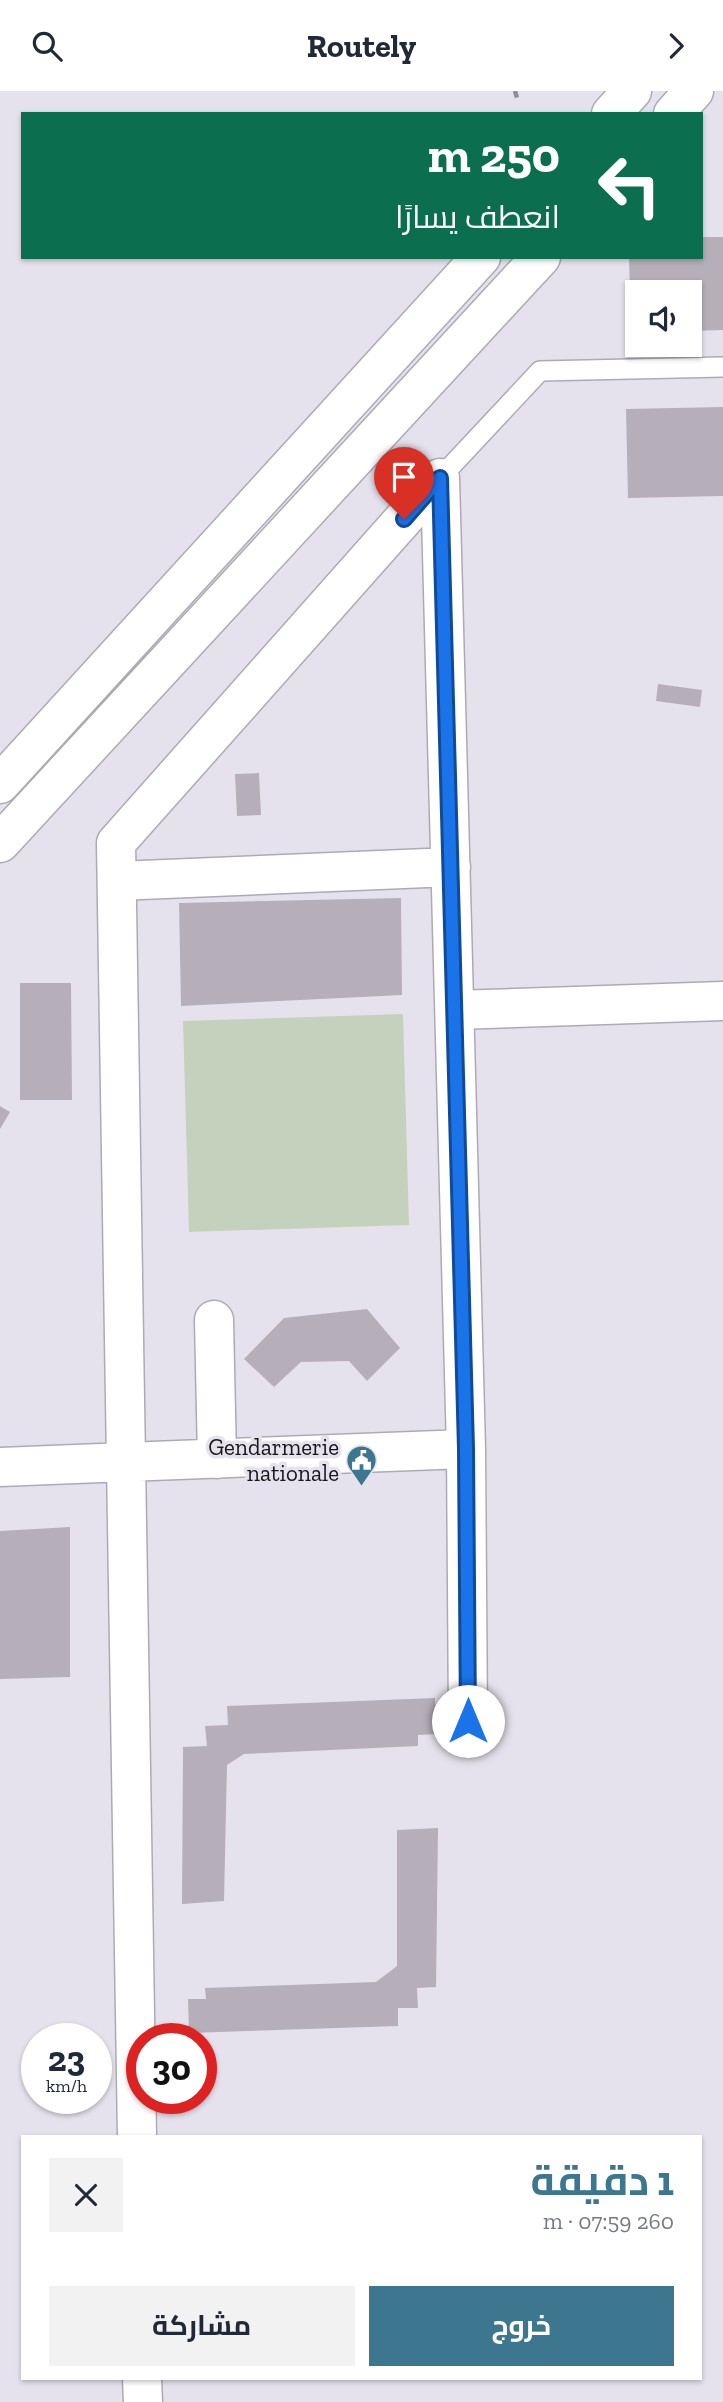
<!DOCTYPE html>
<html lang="ar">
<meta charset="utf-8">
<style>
:root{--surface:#fff;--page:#f2f2f3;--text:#1f2937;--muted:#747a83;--accent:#3d768f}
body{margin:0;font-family:"Zilla Slab",Cairo,serif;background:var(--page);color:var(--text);direction:rtl;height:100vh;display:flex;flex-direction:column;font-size:26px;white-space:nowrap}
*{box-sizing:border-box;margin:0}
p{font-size:23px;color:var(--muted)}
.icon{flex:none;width:38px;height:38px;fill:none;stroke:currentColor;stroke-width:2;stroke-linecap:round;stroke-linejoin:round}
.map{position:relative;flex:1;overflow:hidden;direction:ltr}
.sheet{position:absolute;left:21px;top:2044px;width:681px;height:245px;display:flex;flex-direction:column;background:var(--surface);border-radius:0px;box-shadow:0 2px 5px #0004;direction:rtl}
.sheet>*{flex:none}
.hud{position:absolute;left:21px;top:21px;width:682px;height:147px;border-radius:0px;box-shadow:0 2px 5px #0004;direction:rtl;background:#0b6e4f;color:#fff;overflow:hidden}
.fabs{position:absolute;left:625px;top:189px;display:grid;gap:14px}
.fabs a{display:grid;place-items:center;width:77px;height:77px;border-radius:0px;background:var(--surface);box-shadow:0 2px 5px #0004;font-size:35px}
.speed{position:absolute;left:21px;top:1932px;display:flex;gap:14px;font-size:35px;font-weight:700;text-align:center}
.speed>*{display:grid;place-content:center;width:91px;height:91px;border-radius:50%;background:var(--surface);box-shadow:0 2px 5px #0004;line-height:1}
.speed small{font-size:18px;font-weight:400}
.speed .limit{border:10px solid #d22;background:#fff;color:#111}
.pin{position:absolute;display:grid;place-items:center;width:60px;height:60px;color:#fff;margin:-72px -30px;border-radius:50% 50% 50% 0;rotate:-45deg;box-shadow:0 0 7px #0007}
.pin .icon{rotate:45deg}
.me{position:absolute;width:77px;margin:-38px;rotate:0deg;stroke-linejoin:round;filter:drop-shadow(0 0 5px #0008)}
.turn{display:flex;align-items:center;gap:24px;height:147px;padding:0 28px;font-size:32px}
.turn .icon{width:91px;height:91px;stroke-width:2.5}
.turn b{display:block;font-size:49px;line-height:60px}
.round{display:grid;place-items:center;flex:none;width:74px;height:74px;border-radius:0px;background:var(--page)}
.headline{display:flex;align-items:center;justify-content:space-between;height:119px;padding:0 28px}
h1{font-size:42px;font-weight:700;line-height:52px;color:var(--accent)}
.primary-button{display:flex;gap:14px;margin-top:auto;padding:14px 28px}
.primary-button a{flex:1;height:80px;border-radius:0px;background:var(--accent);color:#fff;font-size:28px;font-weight:700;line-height:80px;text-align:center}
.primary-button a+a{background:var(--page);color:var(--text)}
header{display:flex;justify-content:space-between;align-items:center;height:91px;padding:0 28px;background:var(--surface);font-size:32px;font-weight:700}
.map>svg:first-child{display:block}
.green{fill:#c4d2bd}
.building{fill:#b6afb9}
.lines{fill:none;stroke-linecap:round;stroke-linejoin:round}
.lane-casing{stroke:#aeaab5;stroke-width:22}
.street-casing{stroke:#aeaab5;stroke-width:41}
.path{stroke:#8f8d95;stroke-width:4.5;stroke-dasharray:7 3.5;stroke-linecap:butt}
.lane{stroke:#fff;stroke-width:19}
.street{stroke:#fff;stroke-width:38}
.route-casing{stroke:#114b97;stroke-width:18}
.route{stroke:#1a73e8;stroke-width:12}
.labels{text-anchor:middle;stroke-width:7;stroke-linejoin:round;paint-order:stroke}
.poi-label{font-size:23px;fill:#17161a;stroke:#e6e2ed;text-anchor:end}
</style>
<header><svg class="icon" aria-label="forward" viewBox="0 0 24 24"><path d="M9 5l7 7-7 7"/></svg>Routely<svg class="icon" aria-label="search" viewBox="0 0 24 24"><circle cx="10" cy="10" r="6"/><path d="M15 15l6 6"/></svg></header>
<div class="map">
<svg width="723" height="2311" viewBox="0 0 723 2311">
<rect width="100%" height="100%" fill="#e6e2ed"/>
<path class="green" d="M 403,923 L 409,1134 L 189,1141 L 183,930 Z"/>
<path class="building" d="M 702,146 L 723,146 L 723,239 L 690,240 L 690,201 L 637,201 L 637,241 L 631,241 L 629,166 L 702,166 Z
M 723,316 L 723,405 L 628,407 L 626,318 Z
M 658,593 L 702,599 L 700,616 L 656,610 Z
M 259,682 L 261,724 L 237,725 L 235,683 Z
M 401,807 L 402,904 L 181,915 L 179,812 Z
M 20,892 L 71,892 L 72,1009 L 20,1009 Z
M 0,1015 L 10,1021 L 0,1038 Z
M 367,1218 L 400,1257 L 367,1290 L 349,1270 L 301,1271 L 274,1296 L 244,1268 L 284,1227 Z
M 70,1436 L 70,1586 L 0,1588 L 0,1440 Z
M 435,1607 L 436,1643 L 418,1644 L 418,1655 L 244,1663 L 227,1674 L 224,1810 L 182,1813 L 183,1656 L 207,1655 L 205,1635 L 228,1634 L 227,1615 Z
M 438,1737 L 436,1896 L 417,1897 L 418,1917 L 398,1917 L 398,1935 L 189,1942 L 188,1908 L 206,1908 L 205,1897 L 376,1891 L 397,1875 L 397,1739 Z"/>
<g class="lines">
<defs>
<path id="lane" d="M 440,387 L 540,280 L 723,276"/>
<path id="street" d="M 611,23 L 632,0
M 673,23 L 694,0
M 440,387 L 466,1358 L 126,1371 L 116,752 Z
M 0,693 L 481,166
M 0,752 L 541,166
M 117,790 L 451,776
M 455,919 L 723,910
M 214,1229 L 217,1368
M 466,1358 L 468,1630
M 0,1376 L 126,1371 L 137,2046
M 142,2287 L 143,2311"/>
</defs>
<use href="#lane" class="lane-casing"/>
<use href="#street" class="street-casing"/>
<path class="path" d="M 515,0 L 517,7"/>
<use href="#lane" class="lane"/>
<use href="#street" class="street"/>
</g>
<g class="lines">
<defs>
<path id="route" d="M 404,428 L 440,387 L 466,1358 L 468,1630"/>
</defs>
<use href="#route" class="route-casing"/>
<use href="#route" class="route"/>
</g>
<defs>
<symbol id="civic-pin" viewBox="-11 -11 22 30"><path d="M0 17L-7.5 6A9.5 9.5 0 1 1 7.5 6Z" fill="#3d768f" stroke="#e6e2ed"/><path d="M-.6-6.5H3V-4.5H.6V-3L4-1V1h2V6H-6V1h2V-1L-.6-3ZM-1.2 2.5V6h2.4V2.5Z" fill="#fff"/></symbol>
</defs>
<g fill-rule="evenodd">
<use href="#civic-pin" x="344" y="1352" width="35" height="47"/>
</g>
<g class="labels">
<g class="poi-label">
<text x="339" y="1364">Gendarmerie<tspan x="339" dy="26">nationale</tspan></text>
</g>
</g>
</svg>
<div class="fabs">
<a><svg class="icon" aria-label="sound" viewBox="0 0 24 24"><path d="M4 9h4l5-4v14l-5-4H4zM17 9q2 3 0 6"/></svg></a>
</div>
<div class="speed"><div>23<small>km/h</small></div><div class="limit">30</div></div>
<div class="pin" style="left:404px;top:428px;background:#d93025"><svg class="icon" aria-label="arrive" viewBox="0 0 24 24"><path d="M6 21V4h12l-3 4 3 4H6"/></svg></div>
<svg class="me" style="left:468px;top:1630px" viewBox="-20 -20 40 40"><circle r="19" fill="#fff"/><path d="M0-13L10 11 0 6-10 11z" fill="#1a73e8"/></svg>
<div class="hud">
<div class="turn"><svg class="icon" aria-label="left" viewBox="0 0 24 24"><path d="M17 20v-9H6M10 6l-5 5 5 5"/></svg><div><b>250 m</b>انعطف يسارًا</div></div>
</div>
<section class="sheet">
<div class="headline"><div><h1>1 دقيقة</h1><p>260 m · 07:59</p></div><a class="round"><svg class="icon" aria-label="close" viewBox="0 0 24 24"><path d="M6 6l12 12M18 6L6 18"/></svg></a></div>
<div class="primary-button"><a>خروج</a><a>مشاركة</a></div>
</section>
</div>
